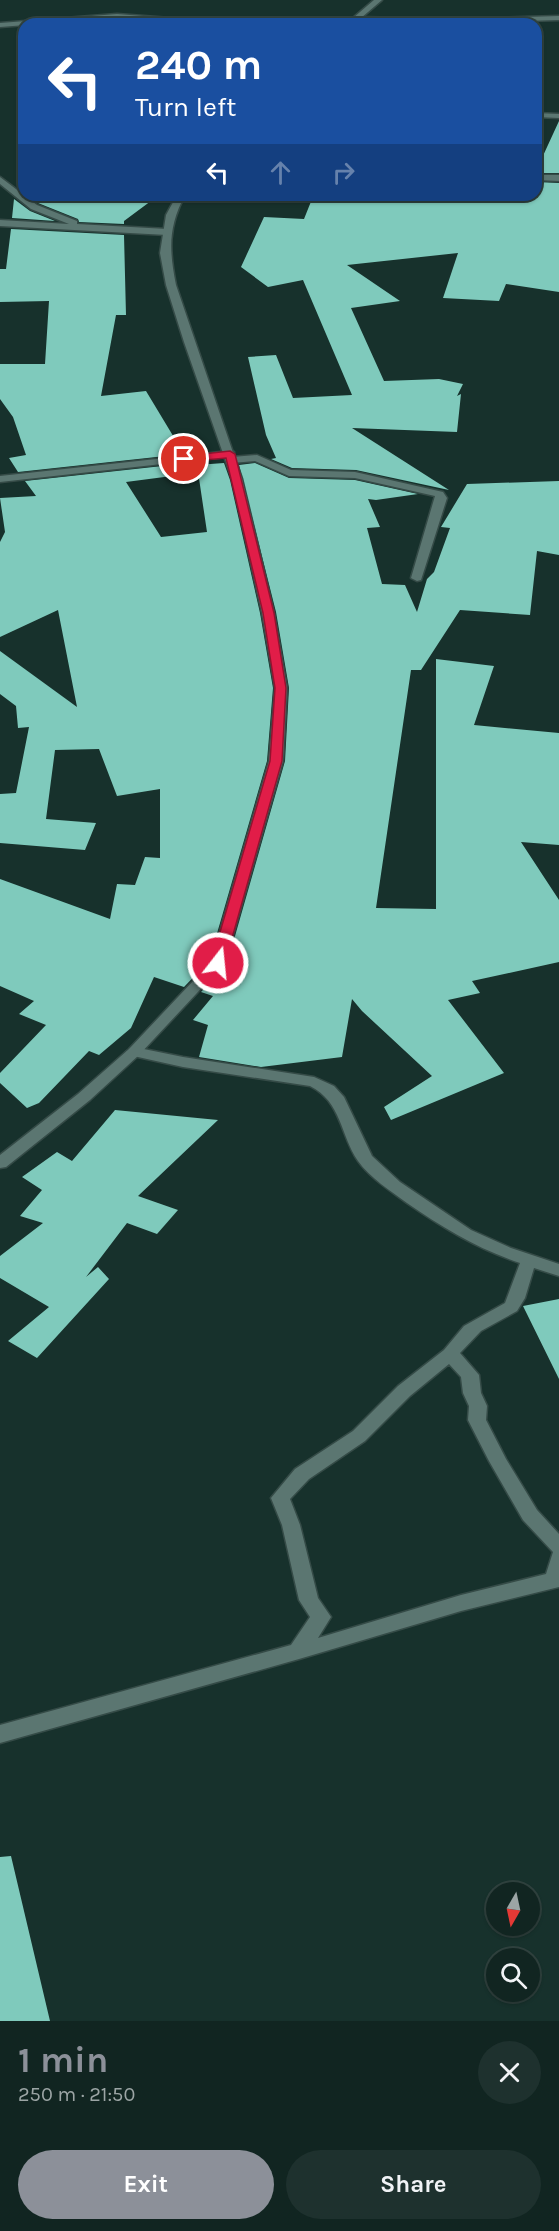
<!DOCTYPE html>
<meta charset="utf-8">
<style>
:root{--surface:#112521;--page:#1e312e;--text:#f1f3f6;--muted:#9ca5a5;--line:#30423f;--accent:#8c9099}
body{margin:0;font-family:Karla,sans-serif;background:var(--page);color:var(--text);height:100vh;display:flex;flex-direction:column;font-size:22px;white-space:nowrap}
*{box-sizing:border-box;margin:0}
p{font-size:20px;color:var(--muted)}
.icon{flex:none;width:33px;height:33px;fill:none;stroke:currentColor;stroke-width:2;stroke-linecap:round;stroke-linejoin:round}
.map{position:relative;height:2021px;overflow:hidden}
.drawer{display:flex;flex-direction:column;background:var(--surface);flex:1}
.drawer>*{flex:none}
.hud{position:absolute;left:18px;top:18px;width:524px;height:183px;border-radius:18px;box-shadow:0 2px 4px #0004,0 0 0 2px var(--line);background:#1a4fa0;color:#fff;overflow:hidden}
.needle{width:39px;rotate:189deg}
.fabs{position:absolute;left:486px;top:1882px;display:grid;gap:12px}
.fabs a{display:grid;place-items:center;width:54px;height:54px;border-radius:50%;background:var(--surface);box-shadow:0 2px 4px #0004,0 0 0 2px var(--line);font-size:30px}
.pin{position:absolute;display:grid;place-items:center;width:51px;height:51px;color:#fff;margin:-26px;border:3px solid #fff;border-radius:50%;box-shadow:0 2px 6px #0007}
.me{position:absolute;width:66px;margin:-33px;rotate:16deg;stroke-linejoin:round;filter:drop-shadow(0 0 4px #0008)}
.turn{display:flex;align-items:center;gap:21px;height:126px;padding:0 18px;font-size:27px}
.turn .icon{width:78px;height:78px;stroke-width:2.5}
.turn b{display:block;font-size:42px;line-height:51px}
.lanes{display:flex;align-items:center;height:57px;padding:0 18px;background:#0003;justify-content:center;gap:30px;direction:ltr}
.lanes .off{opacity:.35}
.round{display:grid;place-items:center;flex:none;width:63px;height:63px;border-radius:32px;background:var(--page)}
.overview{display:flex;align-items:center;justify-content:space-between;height:102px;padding:0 18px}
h1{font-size:36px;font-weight:700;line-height:45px;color:var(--accent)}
.primary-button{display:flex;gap:12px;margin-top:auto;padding:12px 18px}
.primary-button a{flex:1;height:69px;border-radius:36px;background:var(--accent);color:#fff;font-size:24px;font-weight:700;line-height:69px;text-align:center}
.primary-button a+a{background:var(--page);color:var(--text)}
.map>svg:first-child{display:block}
.building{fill:#7fcabc}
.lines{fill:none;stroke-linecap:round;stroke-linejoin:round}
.street-casing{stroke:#354b47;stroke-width:3}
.secondary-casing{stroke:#354b47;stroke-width:3}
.street{fill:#5b7671;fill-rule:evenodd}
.secondary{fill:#5b7671;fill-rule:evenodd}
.route{fill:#e11d48;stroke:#92132f;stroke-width:1.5}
</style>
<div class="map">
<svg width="559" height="2021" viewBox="0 0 559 2021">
<rect width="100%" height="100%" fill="#17312c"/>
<path class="building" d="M 559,121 L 559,173 L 536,173 L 536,171 Z
M 536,182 L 559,183 L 559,292 L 506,284 L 499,301 L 443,298 L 458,253 L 347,265 L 400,301 L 351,308 L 384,381 L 439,379 L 463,384 L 457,396 L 461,394 L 457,432 L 352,428 L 449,490 L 356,470 L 292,468 L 271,459 L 276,458 L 266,435 L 248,357 L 276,355 L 293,398 L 352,395 L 303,280 L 268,287 L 241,267 L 264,217 L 304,219 L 312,199 L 334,200 L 335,195 L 536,195 Z
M 28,195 L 159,195 L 124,221 L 124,224 L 79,222 L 78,219 L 38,203 Z
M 14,199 L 30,211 L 55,221 L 12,218 Z
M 11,229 L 124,235 L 126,315 L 116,315 L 101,396 L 146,391 L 184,454 L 18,472 L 9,458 L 26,455 L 13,417 L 0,399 L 0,364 L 45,364 L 49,301 L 0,302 L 0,269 L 6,269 Z
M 190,463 L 195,473 L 126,482 L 161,537 L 207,532 L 197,465 L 224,463 L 230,480 L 260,613 L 273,688 L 267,761 L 209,961 L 184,987 L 154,977 L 131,1028 L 99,1055 L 89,1051 L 39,1103 L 27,1108 L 0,1083 L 0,1073 L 46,1025 L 19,1014 L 34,1001 L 0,986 L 0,879 L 110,919 L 117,884 L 135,885 L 145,857 L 160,858 L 160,789 L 117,796 L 99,749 L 55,750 L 46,819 L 96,823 L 85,850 L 0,843 L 0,794 L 16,793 L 29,727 L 18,728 L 16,706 L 0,694 L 0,651 L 77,707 L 58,610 L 0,637 L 0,542 L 5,532 L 0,498 L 36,496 L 25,481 Z
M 255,463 L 289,478 L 355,480 L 418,494 L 376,500 L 368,499 L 380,527 L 367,528 L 382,584 L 405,585 L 417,612 L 427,579 L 434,572 L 450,528 L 441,527 L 467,484 L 559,481 L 559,555 L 537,551 L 530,615 L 460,610 L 421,670 L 411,670 L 376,908 L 436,909 L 436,659 L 494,666 L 474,725 L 559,733 L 559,845 L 521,842 L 559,900 L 559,962 L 472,981 L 480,993 L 448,1000 L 504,1073 L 391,1120 L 384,1107 L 432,1076 L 362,1011 L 352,999 L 342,1057 L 261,1067 L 199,1057 L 208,1025 L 193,1020 L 213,996 L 201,992 L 227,964 L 285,761 L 289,688 L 276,612 L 239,465 Z
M 115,1110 L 218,1120 L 138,1196 L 178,1210 L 157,1234 L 127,1223 L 86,1277 L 98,1267 L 109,1279 L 37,1358 L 8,1341 L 49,1307 L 0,1278 L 0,1256 L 43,1223 L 20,1216 L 42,1190 L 22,1177 L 57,1152 L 72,1161 Z
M 559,1299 L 559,1379 L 523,1306 Z
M 11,1856 L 50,2021 L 0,2021 L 0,1857 Z"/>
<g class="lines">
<defs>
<path id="street" d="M 117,14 L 223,22 L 227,24 L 117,18 L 0,27 L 0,23 Z
M 559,16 L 559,20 L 453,23 L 356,21 L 352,19 L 356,17 L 453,19 Z
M 536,113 L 559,114 L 559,118 L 536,117 Z
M 559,175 L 559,181 L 536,180 L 536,175 Z
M 0,177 L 37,205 L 77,221 L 77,224 L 167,229 L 171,232 L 167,235 L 0,226 L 0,220 L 69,224 L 31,209 L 0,184 Z
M 230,451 L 234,452 L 234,456 L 0,482 L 0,476 Z
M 257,455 L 291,470 L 355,472 L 443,492 L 447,498 L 421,580 L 417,581 L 411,578 L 435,496 L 355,478 L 289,476 L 255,461 L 232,463 L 227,460 L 232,457 Z
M 134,1047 L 183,1057 L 314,1077 L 334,1086 L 344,1097 L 372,1156 L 400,1182 L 471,1230 L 511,1248 L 559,1264 L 559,1276 L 534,1268 L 525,1298 L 517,1311 L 481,1331 L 460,1353 L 479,1375 L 481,1393 L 487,1406 L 486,1420 L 506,1459 L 537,1510 L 559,1534 L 559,1587 L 461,1611 L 299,1659 L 0,1743 L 0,1725 L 291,1645 L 310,1617 L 299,1600 L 282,1525 L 271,1498 L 295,1469 L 353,1431 L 398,1386 L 444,1350 L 464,1326 L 505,1303 L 520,1263 C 476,1248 445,1229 407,1203 C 391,1191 370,1178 358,1161 C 340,1135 342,1102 310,1086 L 183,1067 L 129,1055 L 126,1052 ZM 449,1364 L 461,1377 L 463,1393 L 469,1406 L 468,1420 L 489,1461 L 523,1520 L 553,1552 L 546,1574 L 461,1595 L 318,1638 L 331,1617 L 318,1598 L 300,1525 L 290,1499 L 309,1479 L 365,1441 L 410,1396 Z"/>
<path id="secondary" d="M 374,0 L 382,0 L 354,24 L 346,24 Z
M 177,195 L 185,195 C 168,227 169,250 176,285 L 242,479 L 274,613 L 287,688 L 283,761 L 225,963 L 139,1055 L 90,1100 L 6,1167 L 0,1168 L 0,1155 L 78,1094 L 129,1049 L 211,962 L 269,761 L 275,688 L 262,613 L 232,479 L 184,342 L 166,285 L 160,253 L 166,215 Z"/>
</defs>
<use href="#street" class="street-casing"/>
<use href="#secondary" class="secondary-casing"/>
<use href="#street" class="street"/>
<use href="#secondary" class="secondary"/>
</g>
<path class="route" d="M 230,451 L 235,454 L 274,613 L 286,688 L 282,761 L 225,963 L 218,967 L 211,963 L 270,761 L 275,688 L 263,613 L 226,458 L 184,462 L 179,459 L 184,456 Z"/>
</svg>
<div class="fabs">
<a><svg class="needle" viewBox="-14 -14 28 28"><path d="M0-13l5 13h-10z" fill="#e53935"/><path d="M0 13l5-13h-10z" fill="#9ca5a5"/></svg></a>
<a><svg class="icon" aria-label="search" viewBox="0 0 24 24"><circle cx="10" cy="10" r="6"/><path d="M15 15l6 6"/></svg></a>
</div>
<div class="pin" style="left:184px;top:459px;background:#d93025"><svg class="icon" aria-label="arrive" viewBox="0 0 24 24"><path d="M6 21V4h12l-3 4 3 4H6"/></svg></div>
<svg class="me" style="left:218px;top:963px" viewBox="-20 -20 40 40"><circle r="17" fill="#e11d48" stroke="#fff" stroke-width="3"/><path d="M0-11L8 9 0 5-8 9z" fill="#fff"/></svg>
<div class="hud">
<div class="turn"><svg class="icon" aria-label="left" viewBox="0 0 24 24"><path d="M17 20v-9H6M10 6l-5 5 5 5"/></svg><div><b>240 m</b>Turn left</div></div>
<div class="lanes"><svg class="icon" aria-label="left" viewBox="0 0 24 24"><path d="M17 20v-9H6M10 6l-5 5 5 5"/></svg><svg class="icon off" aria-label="ahead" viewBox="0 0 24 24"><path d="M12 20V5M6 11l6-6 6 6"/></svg><svg class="icon off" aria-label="right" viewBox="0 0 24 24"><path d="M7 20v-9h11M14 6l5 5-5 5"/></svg></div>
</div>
</div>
<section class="drawer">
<div class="overview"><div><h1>1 min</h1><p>250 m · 21:50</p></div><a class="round"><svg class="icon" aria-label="close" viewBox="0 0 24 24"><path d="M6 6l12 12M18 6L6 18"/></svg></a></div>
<div class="primary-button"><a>Exit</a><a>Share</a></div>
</section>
